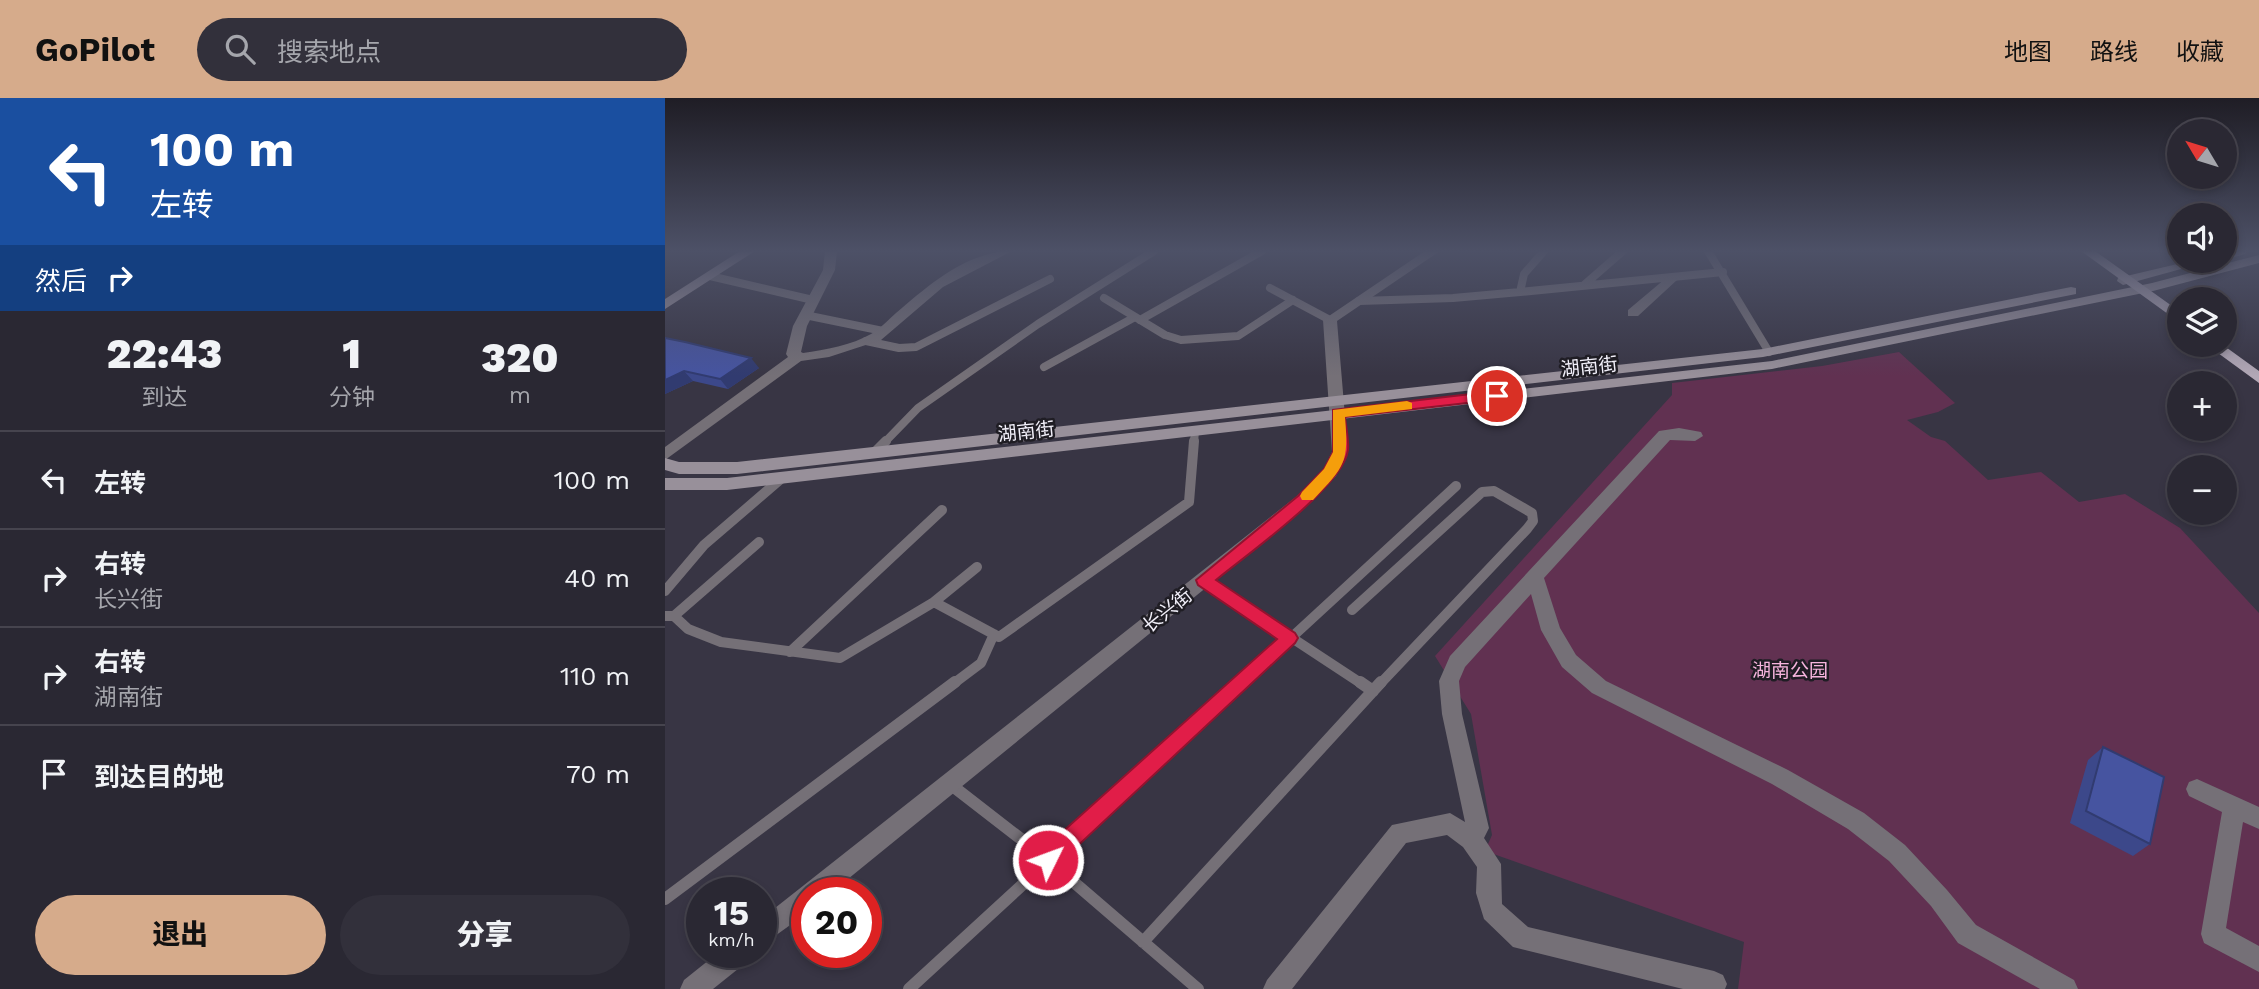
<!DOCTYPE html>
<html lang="zh">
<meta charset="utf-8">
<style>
:root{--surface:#2a2833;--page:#32303b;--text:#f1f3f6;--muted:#a5a6ac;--line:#46444e;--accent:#d6ab8b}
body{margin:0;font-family:"Work Sans","Noto Sans SC",sans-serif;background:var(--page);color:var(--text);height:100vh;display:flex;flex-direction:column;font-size:26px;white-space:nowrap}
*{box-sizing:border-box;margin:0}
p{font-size:23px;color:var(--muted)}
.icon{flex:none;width:38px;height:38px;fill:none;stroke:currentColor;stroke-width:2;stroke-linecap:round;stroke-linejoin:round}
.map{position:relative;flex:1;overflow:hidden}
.panel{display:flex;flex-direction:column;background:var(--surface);width:665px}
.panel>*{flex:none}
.banner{background:#1a4fa0;color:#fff;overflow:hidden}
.needle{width:46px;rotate:308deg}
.tools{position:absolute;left:1502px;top:21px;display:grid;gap:14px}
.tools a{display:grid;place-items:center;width:70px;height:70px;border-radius:50%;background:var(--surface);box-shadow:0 4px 10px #0003,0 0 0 2px var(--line);font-size:35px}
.speed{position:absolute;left:21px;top:779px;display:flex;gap:14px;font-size:35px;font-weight:700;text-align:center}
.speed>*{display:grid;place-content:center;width:91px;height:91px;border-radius:50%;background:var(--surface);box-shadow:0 4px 10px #0003,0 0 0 2px var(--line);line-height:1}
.speed small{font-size:18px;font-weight:400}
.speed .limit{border:10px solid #d22;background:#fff;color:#111}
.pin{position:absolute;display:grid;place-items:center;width:60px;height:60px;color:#fff;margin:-30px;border:4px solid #fff;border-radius:50%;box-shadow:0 2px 7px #0007}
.me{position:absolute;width:77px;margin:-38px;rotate:48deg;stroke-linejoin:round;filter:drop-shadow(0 0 5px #0008)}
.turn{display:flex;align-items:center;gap:24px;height:147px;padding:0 35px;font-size:32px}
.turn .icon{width:91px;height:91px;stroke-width:2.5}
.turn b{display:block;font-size:49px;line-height:60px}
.then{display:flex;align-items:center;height:66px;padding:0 35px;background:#0003;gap:14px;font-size:26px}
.eta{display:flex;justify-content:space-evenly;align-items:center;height:119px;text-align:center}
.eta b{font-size:42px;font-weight:800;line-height:49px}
.cta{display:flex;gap:14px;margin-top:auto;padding:14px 35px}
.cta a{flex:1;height:80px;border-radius:42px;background:var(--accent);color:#111;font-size:28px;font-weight:800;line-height:80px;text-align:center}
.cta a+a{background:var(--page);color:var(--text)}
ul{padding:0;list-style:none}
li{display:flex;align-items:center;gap:21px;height:98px;padding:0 35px;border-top:2px solid var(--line)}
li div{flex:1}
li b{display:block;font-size:26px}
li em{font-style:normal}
header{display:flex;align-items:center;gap:42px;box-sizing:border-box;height:98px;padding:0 35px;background:var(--accent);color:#111}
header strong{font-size:33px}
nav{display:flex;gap:38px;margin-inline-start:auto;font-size:24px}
.search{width:490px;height:63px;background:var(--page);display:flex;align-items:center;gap:18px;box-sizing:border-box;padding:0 24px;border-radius:38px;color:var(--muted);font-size:26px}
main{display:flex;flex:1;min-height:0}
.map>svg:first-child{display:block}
.green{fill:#613151}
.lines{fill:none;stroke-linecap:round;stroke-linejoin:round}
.lane-far2{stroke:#757077;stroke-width:8}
.lane-far1{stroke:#757077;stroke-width:10}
.lane{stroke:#757077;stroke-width:12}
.street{fill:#757077;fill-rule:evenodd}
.secondary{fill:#98909a;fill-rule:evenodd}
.primary{fill:#b2a8b6;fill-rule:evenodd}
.wall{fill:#3c488a}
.shaded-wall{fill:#313b70}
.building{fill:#4654a0;stroke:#313b70;stroke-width:2}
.route{fill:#e11d48;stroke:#92132f;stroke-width:2}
.slow{fill:#f59e0b}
.labels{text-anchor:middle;stroke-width:5;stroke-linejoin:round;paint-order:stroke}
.street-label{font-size:19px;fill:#f2f0fa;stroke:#1f1d24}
.park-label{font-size:19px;fill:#f6b4dd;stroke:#1f1d24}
</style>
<header>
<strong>GoPilot</strong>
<div class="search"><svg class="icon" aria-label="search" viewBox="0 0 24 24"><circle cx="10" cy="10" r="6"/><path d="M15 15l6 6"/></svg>搜索地点</div>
<nav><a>地图</a><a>路线</a><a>收藏</a></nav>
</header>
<main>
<section class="panel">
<div class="banner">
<div class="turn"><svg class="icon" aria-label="left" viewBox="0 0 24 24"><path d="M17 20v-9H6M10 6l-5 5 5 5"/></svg><div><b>100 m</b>左转</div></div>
<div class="then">然后<svg class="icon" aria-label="right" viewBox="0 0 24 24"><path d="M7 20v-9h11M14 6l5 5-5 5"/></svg></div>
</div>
<div class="eta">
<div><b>22:43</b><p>到达</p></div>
<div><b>1</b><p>分钟</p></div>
<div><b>320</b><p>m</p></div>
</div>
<ul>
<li><svg class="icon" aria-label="left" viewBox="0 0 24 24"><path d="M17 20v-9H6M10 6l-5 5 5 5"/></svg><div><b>左转</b></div><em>100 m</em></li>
<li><svg class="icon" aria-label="right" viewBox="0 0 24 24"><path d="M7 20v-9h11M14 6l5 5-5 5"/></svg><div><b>右转</b><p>长兴街</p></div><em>40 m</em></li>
<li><svg class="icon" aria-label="right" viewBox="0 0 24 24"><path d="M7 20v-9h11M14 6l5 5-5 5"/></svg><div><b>右转</b><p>湖南街</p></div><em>110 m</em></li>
<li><svg class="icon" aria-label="arrive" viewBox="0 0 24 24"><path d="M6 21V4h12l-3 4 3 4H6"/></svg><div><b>到达目的地</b></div><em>70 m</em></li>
</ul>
<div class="cta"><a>退出</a><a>分享</a></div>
</section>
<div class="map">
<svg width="1594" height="891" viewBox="0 0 1594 891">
<rect width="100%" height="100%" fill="#383544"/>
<path class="green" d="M 1234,254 L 1290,305 L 1273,314 L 1242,322 L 1266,339 L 1280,343 L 1323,382 L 1376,374 L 1414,404 L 1460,396 L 1515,430 L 1594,515 L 1594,891 L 1073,891 L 1079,844 L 820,753 L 827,737 L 806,616 L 770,558 L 1007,297 L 1007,285 L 1157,268 Z"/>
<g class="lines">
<path class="lane-far2" d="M 1043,153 L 1104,254
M 45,178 L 148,202
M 919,187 L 958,153
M 605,190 L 665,222
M 855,194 L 1058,174
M 439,200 L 500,237 L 516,242 L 573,238 L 628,202
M 694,203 L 788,200 L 855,194 L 859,176 L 879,153
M 140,217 L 218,233
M 475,222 L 597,153
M 201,243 L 234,250 L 251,249 L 385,181
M 379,269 L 470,219
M 219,345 L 253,310 L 373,226 L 489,153
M 529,345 L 530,333"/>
<path class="lane-far1" d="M 209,355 L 221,343
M 539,482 L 697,586
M 0,493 L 39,447 L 117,380
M 269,504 L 312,469
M 687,512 L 817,394 L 829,393 L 867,415 L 868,423 L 862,431 L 715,586
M 0,518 L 9,518 L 94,444
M 9,518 L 23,531 L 56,544 L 175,560 L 269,504 L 334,539 L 524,404 L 529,343
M 125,554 L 277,412
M 288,586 L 316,565 L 329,536
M 576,586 L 791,388"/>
<path class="lane" d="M 695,584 L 708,593
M 285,686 L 383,762 L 533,891
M 0,801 L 290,584
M 478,844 L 716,584
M 244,891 L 578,584"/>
<path class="street" d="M 160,153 L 172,153 L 170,172 L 142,228 L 136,254 L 138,255 C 160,252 187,247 206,236 C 215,231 223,222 231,215 C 264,187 302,153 347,153 L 278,189 L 216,242 L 164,259 L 136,263 L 0,362 L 0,349 L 123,259 L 121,256 L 128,228 L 158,172 Z
M 760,153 L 775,153 L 672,223 L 683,354 L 671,378 L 644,406 L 167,794 L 142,794 L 142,815 L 96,848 L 96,821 L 632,398 L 659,371 L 667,354 L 658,222 Z
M 1007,175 L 1012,176 L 1012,182 L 973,218 L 963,218 L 963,212 Z
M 1014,330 L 1036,334 L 1038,338 L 1030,343 L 1005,342 L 879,480 L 895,530 L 911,557 L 941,583 L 1123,672 L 1199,715 L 1240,747 L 1282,792 L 1311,827 L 1409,882 L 1413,891 L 1375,891 L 1293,845 L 1266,808 L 1224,763 L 1183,731 L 1107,686 L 927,595 L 897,569 L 876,532 L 866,496 L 800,569 L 794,583 L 797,616 L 824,730 L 819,740 L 836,766 L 837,806 L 863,829 L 1049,873 L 1058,877 L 1062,886 L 1060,891 L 1018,891 L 848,849 L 819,821 L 811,795 L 812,769 L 798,749 L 782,737 L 741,745 L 627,891 L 598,891 L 602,882 L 727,727 L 785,715 L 800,724 L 777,616 L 774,583 L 785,558 L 994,333 Z
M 1532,681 L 1594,709 L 1594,731 L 1578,724 L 1561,830 L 1594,848 L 1594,874 L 1539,845 L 1536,836 L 1557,714 L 1524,698 L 1521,691 L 1524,684 Z
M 54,854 L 86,854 L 83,863 L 48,891 L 15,891 L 19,882 Z"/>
<path class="secondary" d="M 75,153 L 90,153 L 0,211 L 0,201 Z
M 1582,153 L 1580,156 L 1559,162 L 1559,154 Z
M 1594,157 L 1594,165 L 1488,193 L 1107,271 L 62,392 L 0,392 L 0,380 L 62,380 L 1107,263 L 1487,185 Z
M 1525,163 L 1545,163 L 1458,187 L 1452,183 L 1453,180 Z
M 1406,189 L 1411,190 L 1411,196 L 1098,259 L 72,376 L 14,376 L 0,372 L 0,360 L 14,364 L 72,364 L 1098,251 Z"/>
<path class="primary" d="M 1416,153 L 1430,153 L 1514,213 L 1514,224 Z
M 1542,247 L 1558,247 L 1594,273 L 1594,285 Z"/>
</g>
<path class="wall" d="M 0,240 L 94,270 L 63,291 L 28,283 L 0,296 Z
M 1438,649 L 1485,746 L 1468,758 L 1405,725 L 1423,662 Z"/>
<path class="shaded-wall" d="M 86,260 L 94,270 L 63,291 L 55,281 Z
M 19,273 L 28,283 L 0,296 L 0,282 Z"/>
<path class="building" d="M 0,240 L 20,244 L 86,260 L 55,281 L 19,273 L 0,282 Z
M 1438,649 L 1499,679 L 1485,746 L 1421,713 Z"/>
<linearGradient id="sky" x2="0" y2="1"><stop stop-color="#1f1d25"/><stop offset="0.55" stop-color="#4d5167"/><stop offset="1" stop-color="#4d5167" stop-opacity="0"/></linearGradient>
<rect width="1594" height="278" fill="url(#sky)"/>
<path class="route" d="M 832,293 L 839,298 L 837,301 L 680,319 C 681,329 684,342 683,352 C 678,389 581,457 551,482 L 630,535 L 633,540 L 630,545 L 390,769 L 383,772 L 375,769 L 372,762 L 375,754 L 612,541 L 533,487 L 531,482 L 633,398 L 659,371 L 668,354 L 668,312 Z"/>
<path class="slow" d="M 742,303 L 747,305 L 747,311 L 680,319 C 684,365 680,368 648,402 L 637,402 L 635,398 L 637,394 L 659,371 L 668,354 L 668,312 Z"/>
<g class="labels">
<g class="street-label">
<text transform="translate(924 268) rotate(-6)" y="7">湖南街</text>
<text transform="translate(361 333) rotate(-6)" y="7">湖南街</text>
<text transform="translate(502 512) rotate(-39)" y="7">长兴街</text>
</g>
<g class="park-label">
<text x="1125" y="579">湖南公园</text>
</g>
</g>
</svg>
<div class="tools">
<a><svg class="needle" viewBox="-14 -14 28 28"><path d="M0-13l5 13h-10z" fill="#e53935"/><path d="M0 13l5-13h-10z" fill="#a5a6ac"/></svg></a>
<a><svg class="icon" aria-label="sound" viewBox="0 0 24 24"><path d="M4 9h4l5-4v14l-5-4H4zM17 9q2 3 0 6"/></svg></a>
<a><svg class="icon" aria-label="layers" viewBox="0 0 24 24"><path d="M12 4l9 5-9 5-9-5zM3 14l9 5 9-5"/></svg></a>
<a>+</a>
<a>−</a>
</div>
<div class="speed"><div>15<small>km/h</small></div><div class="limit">20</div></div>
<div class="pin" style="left:832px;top:298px;background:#d93025"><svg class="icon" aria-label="arrive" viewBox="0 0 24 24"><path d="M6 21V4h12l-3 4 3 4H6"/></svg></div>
<svg class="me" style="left:383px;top:762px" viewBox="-20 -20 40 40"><circle r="17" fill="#e11d48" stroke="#fff" stroke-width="3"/><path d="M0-11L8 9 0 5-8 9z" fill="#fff"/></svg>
</div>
</main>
